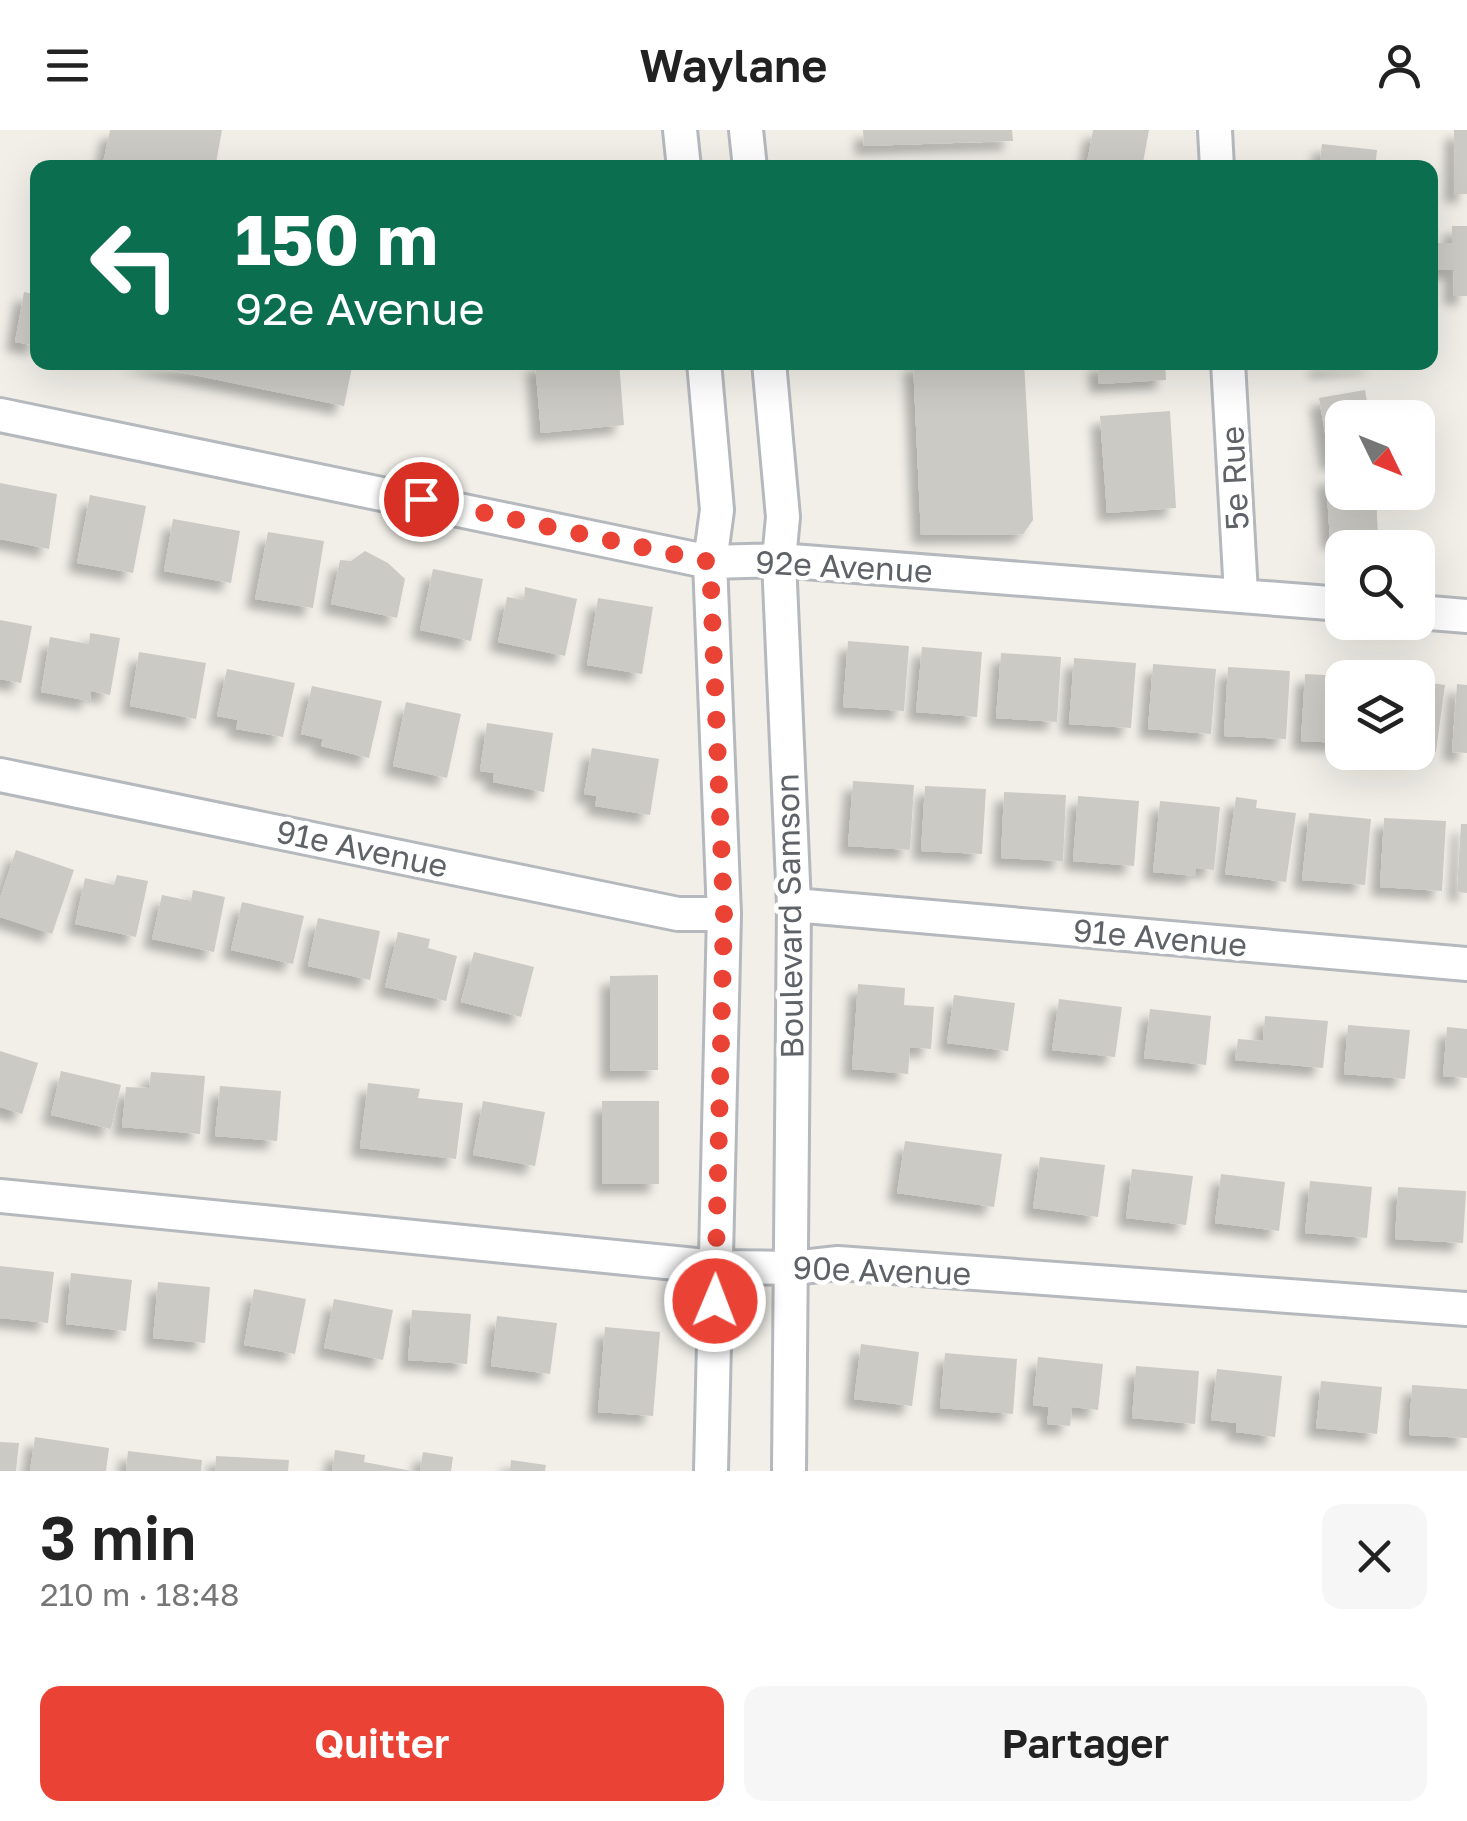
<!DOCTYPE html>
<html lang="fr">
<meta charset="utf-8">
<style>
:root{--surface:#fff;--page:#f6f6f6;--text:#222;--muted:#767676;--accent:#ea4335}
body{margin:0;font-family:"Golos Text",sans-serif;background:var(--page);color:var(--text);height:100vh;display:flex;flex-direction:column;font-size:38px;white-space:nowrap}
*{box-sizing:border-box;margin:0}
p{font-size:32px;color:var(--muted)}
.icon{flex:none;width:55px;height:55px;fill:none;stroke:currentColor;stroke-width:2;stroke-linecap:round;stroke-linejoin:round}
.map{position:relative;height:1341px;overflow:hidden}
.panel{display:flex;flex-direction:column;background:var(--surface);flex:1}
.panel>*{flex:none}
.hud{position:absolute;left:30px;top:30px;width:1408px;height:210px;border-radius:20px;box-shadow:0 10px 40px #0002;background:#0b6e4f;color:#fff;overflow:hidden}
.needle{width:65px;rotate:133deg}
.fabs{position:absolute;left:1325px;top:270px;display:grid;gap:20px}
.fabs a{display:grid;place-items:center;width:110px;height:110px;border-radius:20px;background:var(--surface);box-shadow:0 10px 40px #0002;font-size:50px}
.pin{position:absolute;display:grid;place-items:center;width:85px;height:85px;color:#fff;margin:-42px;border:5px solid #fff;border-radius:50%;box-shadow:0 2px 10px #0007}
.me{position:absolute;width:110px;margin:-55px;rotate:1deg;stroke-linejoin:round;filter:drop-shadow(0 0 8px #0008)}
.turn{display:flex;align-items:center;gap:35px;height:210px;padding:0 40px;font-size:45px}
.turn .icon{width:130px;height:130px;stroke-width:2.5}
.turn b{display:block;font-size:70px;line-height:85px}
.round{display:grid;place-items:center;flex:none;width:105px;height:105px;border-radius:20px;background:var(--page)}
.overview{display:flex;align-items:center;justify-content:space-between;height:170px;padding:0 40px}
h1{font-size:60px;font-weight:600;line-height:75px}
.primary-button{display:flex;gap:20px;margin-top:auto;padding:20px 40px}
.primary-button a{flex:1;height:115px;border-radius:20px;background:var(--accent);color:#fff;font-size:40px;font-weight:600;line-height:115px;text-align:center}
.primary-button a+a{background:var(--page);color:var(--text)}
header{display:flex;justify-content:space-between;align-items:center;height:130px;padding:0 40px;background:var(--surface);font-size:45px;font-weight:600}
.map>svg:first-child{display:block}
.building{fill:#cccac5;filter:url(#shadow)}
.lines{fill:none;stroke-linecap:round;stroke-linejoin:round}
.minor-casing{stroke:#b5b8bc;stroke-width:38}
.minor{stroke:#fff;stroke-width:32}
.route{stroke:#ea4335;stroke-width:18;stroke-dasharray:0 32.4}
.labels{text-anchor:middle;stroke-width:9;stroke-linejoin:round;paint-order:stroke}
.street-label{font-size:32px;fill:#5f6368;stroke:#fff}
</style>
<header><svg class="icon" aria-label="menu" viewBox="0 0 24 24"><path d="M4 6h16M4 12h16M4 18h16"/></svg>Waylane<svg class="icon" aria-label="person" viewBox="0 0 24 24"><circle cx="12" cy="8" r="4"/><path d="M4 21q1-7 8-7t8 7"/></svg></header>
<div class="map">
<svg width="1467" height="1341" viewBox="0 0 1467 1341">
<defs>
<filter id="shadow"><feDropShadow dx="-9" dy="9" stdDeviation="5" flood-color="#0004"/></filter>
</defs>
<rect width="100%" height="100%" fill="#f1efe8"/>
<path class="building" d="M 110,0 L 222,0 L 215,38 L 102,38 Z
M 863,0 L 1012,0 L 1013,11 L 864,16 Z
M 1093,0 L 1149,0 L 1142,38 L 1086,38 Z
M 1454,0 L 1467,0 L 1467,64 L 1454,64 Z
M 1322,14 L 1377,20 L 1375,38 L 1319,38 Z
M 1452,96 L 1467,96 L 1467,166 L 1453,166 L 1454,140 L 1437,140 L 1437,113 L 1452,113 Z
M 24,162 L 38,165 L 38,216 L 15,212 Z
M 131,232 L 353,232 L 344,276 Z
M 535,232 L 619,232 L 624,295 L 541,303 Z
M 913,232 L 1024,232 L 1033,390 L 1023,404 L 921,405 Z
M 1097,232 L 1165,232 L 1166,250 L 1099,254 Z
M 1318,232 L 1374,232 L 1374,235 L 1318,239 Z
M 1365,260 L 1370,288 L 1342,288 L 1342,329 L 1330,332 L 1319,268 Z
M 1170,281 L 1176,378 L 1107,383 L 1100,286 Z
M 1342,346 L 1342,362 L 1376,362 L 1378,408 L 1330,411 L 1326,347 Z
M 0,353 L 57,364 L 49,419 L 0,409 Z
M 90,365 L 146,376 L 133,443 L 77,433 Z
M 173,389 L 240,401 L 231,453 L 164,441 Z
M 268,402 L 324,411 L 313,478 L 255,469 Z
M 365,421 L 388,433 L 405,449 L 397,488 L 331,474 L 340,430 L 351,431 Z
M 433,439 L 483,449 L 471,511 L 420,500 Z
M 525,457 L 577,469 L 565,526 L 498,512 L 507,467 L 524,470 Z
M 598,468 L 653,477 L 642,544 L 587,535 Z
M 0,490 L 32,496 L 21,553 L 0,549 Z
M 90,503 L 120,508 L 110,565 L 91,561 L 90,571 L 41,562 L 50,507 L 89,514 Z
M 848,511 L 909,516 L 904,581 L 843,577 Z
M 922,517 L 982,522 L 977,587 L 916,582 Z
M 139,522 L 206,533 L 196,589 L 130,576 Z
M 1001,523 L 1061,527 L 1057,592 L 996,588 Z
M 1074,528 L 1136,533 L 1131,598 L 1069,594 Z
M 1153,534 L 1216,539 L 1211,604 L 1148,599 Z
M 1228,537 L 1290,541 L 1286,609 L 1224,606 Z
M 227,539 L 295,553 L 283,607 L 236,599 L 238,590 L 217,586 Z
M 1305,544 L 1342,546 L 1342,613 L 1301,611 Z
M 1418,551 L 1445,555 L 1436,622 L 1418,620 Z
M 1457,554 L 1467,555 L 1467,623 L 1452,622 Z
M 312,556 L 382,571 L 369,628 L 321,616 L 323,609 L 301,604 Z
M 406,572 L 461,584 L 447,648 L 393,636 Z
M 487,593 L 553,603 L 544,662 L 493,652 L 494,643 L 480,641 Z
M 592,618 L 659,629 L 650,685 L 595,676 L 597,666 L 584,664 Z
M 853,651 L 914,655 L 910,720 L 848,716 Z
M 925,656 L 986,659 L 982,724 L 921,721 Z
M 1004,662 L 1066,665 L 1063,731 L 1001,728 Z
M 1078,666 L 1139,671 L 1134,736 L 1073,731 Z
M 1236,667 L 1257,670 L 1256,678 L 1296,683 L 1286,752 L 1225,744 Z
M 1160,671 L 1220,677 L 1214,740 L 1196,738 L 1196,746 L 1153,742 Z
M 1309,683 L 1371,689 L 1365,755 L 1302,750 Z
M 1384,688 L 1446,691 L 1442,761 L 1380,757 Z
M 1461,694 L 1467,694 L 1467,763 L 1457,762 Z
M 16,720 L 74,740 L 52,804 L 0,787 L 0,768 Z
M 117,745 L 148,751 L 136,807 L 75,794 L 85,748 L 114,755 Z
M 193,760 L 225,767 L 214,822 L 152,809 L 162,765 L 191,771 Z
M 242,772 L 304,786 L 293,834 L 231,820 Z
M 318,788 L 380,801 L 370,850 L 308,836 Z
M 398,802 L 430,809 L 428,818 L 457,826 L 446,871 L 385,857 Z
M 474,822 L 534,837 L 521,887 L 461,872 Z
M 658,845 L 658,940 L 610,941 L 610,846 Z
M 858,854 L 905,858 L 904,875 L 934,877 L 931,919 L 910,917 L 908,944 L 852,939 Z
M 954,865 L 1015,873 L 1008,921 L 947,913 Z
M 1059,869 L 1122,877 L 1115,927 L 1052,920 Z
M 1150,879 L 1211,886 L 1206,935 L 1144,928 Z
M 1265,886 L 1328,891 L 1323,938 L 1235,930 L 1238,909 L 1263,911 Z
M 1348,895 L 1410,900 L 1405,949 L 1344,944 Z
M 1447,897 L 1467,899 L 1467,948 L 1443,946 Z
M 0,921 L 38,933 L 22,984 L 0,977 Z
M 61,941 L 121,955 L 111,999 L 51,985 Z
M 151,942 L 205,946 L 200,1004 L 122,997 L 126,957 L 149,958 Z
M 368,953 L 420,959 L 418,968 L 463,973 L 456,1029 L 360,1018 Z
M 220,956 L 281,961 L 277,1011 L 215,1006 Z
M 483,971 L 545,982 L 535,1036 L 473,1025 Z
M 602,971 L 659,971 L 659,1054 L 602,1054 Z
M 905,1011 L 1002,1024 L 994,1077 L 897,1063 Z
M 1040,1027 L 1105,1035 L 1098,1087 L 1033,1078 Z
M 1132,1039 L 1193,1046 L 1186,1095 L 1126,1088 Z
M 1221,1044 L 1285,1052 L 1279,1101 L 1215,1093 Z
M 1310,1051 L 1372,1057 L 1367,1108 L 1305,1103 Z
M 1398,1057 L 1466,1061 L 1463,1113 L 1395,1109 Z
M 0,1136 L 54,1142 L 48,1193 L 0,1188 Z
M 71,1143 L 132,1150 L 126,1201 L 66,1194 Z
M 158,1152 L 210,1157 L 205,1213 L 153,1208 Z
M 254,1159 L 306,1169 L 295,1224 L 244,1215 Z
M 334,1169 L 393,1180 L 383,1230 L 324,1218 Z
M 412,1180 L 471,1184 L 467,1234 L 408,1230 Z
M 497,1186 L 557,1193 L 550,1244 L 491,1236 Z
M 605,1197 L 660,1202 L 653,1286 L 598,1282 Z
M 861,1214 L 919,1222 L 912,1276 L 854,1269 Z
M 945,1223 L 1017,1229 L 1013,1284 L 940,1278 Z
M 1038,1227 L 1103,1234 L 1098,1280 L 1072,1277 L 1070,1296 L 1047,1294 L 1049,1277 L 1033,1275 Z
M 1136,1236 L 1199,1241 L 1195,1294 L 1132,1288 Z
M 1217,1239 L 1282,1246 L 1275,1307 L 1236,1302 L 1236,1293 L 1211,1290 Z
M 1321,1251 L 1382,1257 L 1377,1304 L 1316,1298 Z
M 1412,1255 L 1467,1259 L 1467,1308 L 1409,1305 Z
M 35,1307 L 109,1318 L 106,1341 L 30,1341 Z
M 0,1312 L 19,1313 L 16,1341 L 0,1341 Z
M 335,1320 L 365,1325 L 364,1332 L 412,1341 L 332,1341 Z
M 128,1321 L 202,1330 L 201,1341 L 126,1341 Z
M 423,1322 L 453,1327 L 451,1341 L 420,1341 Z
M 216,1326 L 289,1330 L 288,1341 L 215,1341 Z
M 511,1330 L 546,1335 L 545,1341 L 510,1341 Z"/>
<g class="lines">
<defs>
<path id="minor" d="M 680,0 L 684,38
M 746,0 L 750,38
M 1215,0 L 1217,38
M 704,232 L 717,380 L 710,432 L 724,784 L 711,1341
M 769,232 L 783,387 L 779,430 L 794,775 L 789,1341
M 1228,232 L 1241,464
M 0,285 L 710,432 L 779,430 L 1342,474
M 1418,482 L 1467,486
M 0,645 L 678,784 L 724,784
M 794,775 L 1467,834
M 0,1066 L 716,1137 L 793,1138 L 838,1133 L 1467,1179"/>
</defs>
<use href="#minor" class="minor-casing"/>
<use href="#minor" class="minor"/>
</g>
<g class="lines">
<path class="route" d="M 421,369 L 710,432 L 724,784 L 715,1171"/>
</g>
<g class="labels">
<g class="street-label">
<text transform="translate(1235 348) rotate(-93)" y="11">5e Rue</text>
<text transform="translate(844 437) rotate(3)" y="11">92e Avenue</text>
<text transform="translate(362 719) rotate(12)" y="11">91e Avenue</text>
<text transform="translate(790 786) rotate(-91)" y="11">Boulevard Samson</text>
<text transform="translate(1160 808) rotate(5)" y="11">91e Avenue</text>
<text transform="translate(882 1141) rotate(2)" y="11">90e Avenue</text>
</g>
</g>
</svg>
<div class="fabs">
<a><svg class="needle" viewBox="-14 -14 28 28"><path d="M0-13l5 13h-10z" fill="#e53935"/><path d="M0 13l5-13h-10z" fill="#767676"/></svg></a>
<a><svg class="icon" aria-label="search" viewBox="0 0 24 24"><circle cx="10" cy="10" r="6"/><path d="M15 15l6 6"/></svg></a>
<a><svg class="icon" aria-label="layers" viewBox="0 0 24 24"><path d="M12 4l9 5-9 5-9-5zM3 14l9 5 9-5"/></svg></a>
</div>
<div class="pin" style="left:421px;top:369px;background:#d93025"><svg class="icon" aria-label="arrive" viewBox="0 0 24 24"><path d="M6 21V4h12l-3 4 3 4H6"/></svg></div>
<svg class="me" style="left:715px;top:1171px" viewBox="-20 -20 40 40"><circle r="17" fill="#ea4335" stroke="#fff" stroke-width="3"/><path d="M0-11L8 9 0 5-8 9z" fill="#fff"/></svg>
<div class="hud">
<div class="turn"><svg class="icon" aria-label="left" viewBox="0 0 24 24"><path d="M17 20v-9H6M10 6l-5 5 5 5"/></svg><div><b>150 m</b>92e Avenue</div></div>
</div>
</div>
<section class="panel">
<div class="overview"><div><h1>3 min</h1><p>210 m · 18:48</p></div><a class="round"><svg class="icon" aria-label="close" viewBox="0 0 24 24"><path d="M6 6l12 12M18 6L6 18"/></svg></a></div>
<div class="primary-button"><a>Quitter</a><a>Partager</a></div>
</section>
